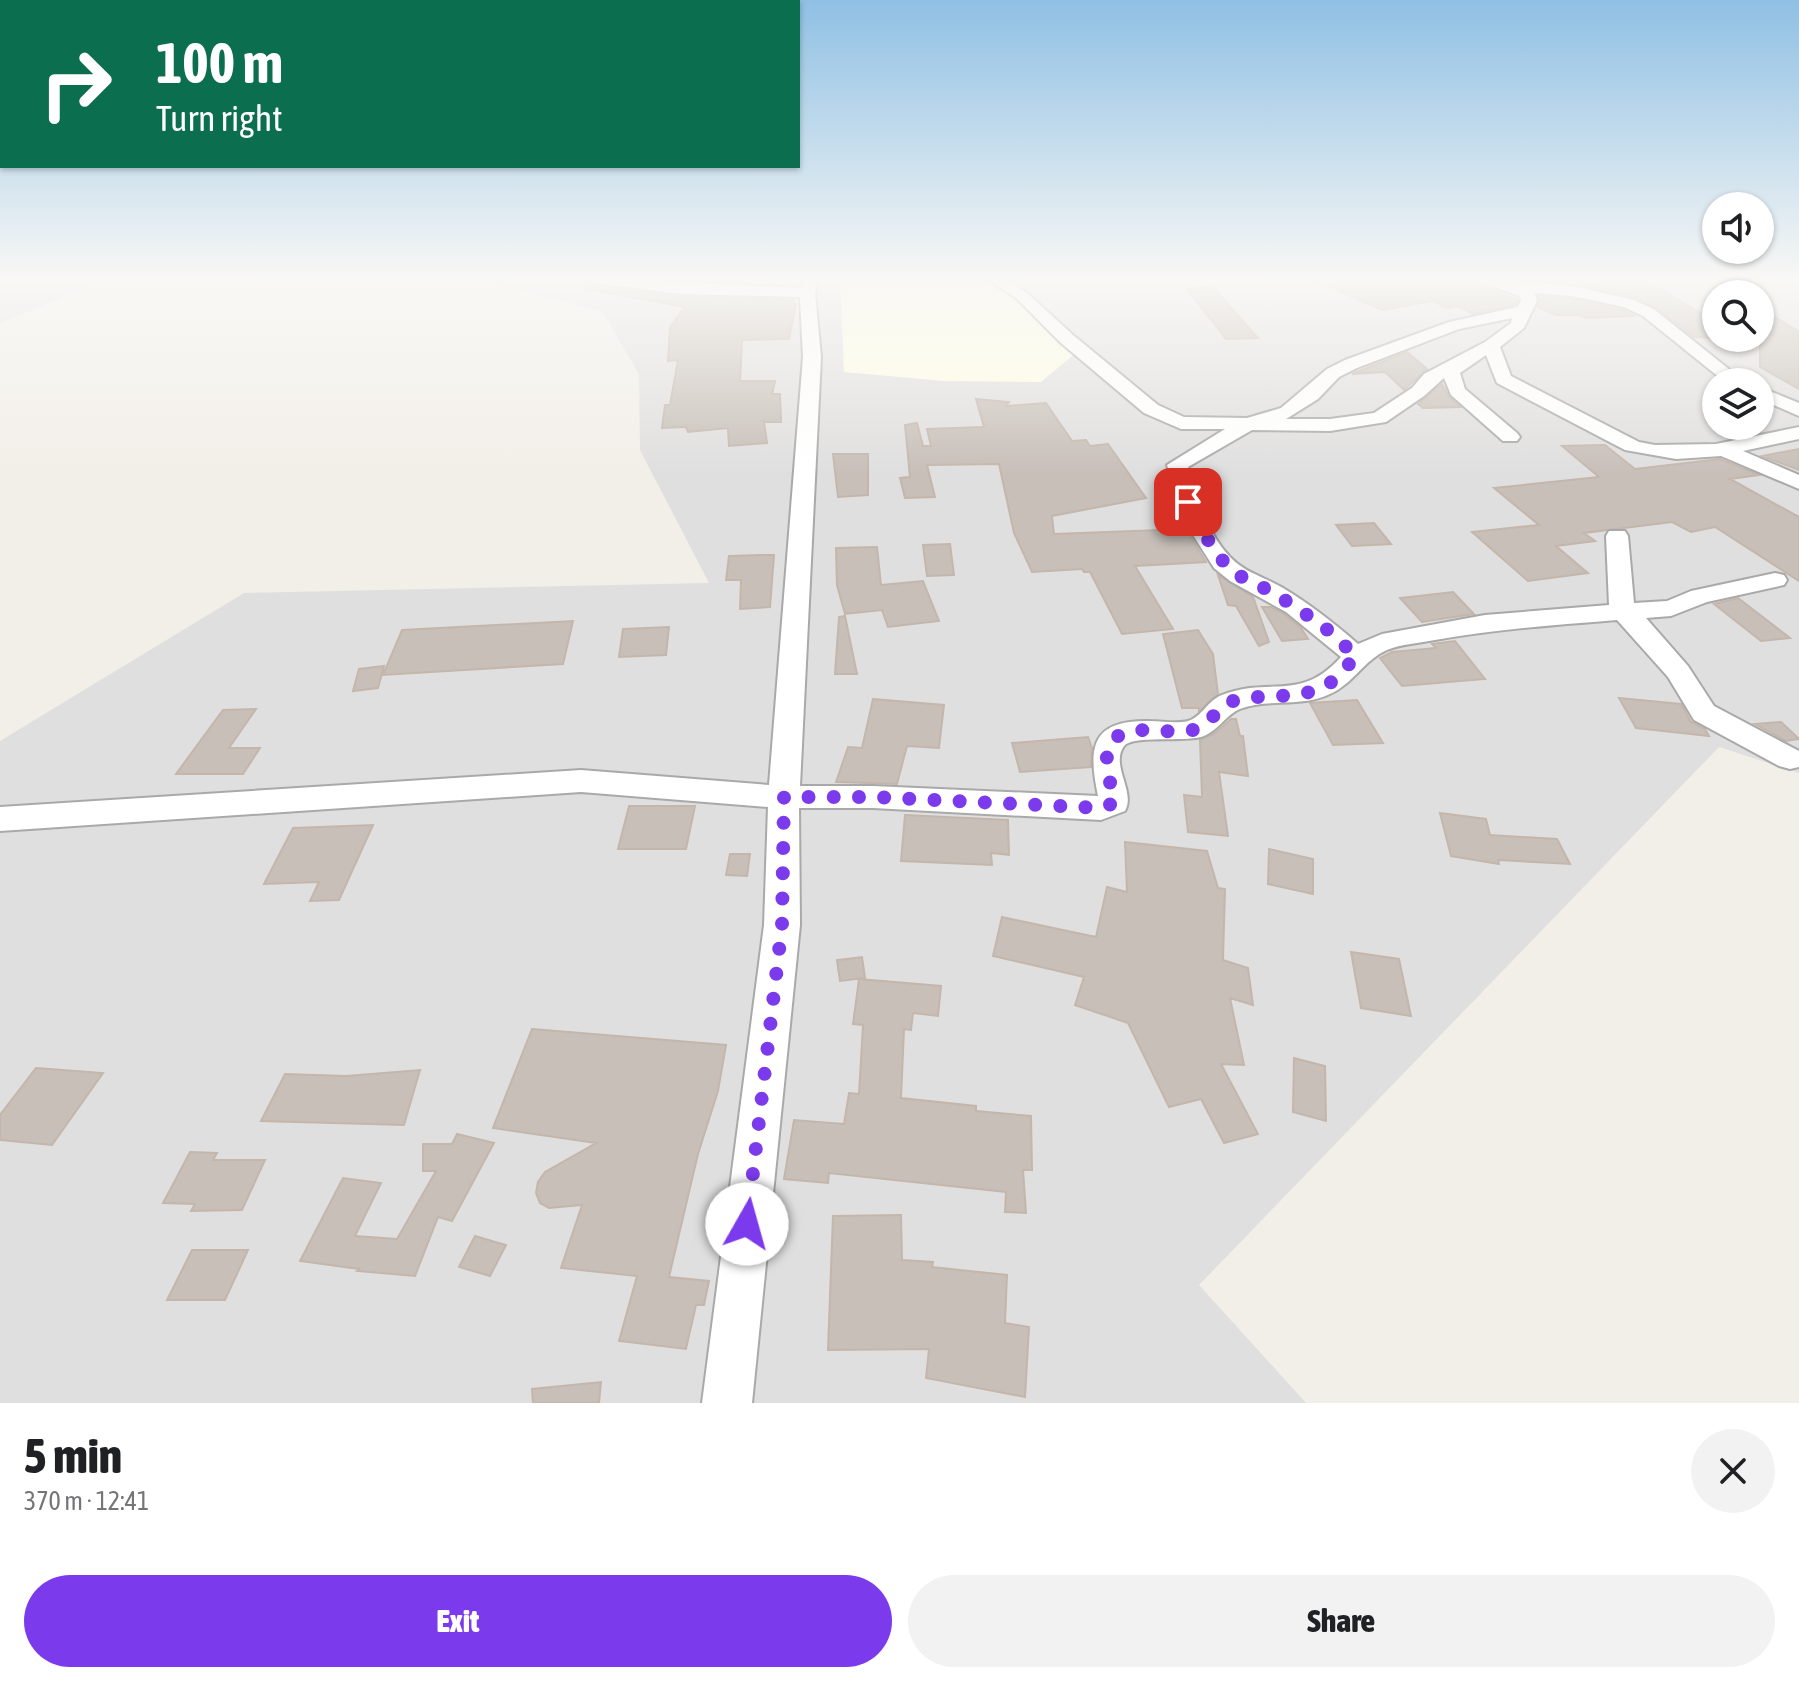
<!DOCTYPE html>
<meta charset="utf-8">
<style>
:root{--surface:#fff;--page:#f2f2f2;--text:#202124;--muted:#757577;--accent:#7c3aed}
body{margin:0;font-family:"Asap Condensed",sans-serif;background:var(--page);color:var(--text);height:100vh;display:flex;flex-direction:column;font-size:30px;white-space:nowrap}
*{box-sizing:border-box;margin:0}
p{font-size:26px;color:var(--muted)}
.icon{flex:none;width:44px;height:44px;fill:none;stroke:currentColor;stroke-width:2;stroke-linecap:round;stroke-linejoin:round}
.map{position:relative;height:1403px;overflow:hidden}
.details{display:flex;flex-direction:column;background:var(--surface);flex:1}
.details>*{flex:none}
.banner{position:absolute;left:0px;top:0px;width:800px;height:168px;box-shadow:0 2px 6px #0004;background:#0b6e4f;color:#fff;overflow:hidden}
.fabs{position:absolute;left:1702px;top:192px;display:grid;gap:16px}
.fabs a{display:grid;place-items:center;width:72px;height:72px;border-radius:50%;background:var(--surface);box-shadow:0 2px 6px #0004;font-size:40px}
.pin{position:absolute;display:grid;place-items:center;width:68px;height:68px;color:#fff;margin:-34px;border-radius:16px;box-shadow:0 4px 12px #0006}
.me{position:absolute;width:88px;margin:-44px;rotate:7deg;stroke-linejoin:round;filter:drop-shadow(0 0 6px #0008)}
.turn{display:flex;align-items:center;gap:28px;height:168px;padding:0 24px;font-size:36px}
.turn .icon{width:104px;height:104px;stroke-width:2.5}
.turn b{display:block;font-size:56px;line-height:68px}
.round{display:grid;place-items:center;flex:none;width:84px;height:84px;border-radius:42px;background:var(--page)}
.head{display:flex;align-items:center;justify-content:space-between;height:136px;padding:0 24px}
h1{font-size:48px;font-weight:800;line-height:60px}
.button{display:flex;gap:16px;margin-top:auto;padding:16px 24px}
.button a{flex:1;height:92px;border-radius:48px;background:var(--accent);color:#fff;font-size:32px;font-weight:800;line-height:92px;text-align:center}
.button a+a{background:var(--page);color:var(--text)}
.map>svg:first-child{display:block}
.residential{fill:#e0dfdf;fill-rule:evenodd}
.education{fill:#ffffe5}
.building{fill:#c7bfb8;stroke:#c4b6ab;stroke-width:2}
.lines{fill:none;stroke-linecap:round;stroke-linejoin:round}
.street-casing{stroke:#a9a9a9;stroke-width:4}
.street{fill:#fff;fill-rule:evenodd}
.route{stroke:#7c3aed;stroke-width:14;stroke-dasharray:0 25.2}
</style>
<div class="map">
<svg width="1799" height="1403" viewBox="0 0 1799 1403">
<rect width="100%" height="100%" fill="#f2efe9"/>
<path class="residential" d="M 0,278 L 112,278 L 0,323 Z
M 480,278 L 1799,278 L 1799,773 L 1719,747 L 1199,1285 L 1306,1403 L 0,1403 L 0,741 L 244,593 L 709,583 L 640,450 L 639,374 L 602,311 L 488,284 ZM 1716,294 L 1760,294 L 1760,338 L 1716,338 ZM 1716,382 L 1760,382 L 1760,426 L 1716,426 Z"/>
<path class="education" d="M 840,278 L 987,278 L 1078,351 L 1041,382 L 944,381 L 844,372 Z"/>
<path class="building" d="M 644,278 L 714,280 L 772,278 L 772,284 Z
M 1309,278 L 1472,278 L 1476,284 L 1518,300 L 1515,304 L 1473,314 L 1458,306 L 1447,308 L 1433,301 L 1382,310 Z
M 1509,278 L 1634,278 L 1660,289 L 1716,322 L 1716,338 L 1694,337 L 1657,308 L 1635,297 L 1573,283 Z
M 586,283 L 679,297 L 794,300 L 793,303 L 796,303 L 789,339 L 742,340 L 740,381 L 775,381 L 772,394 L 780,394 L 781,422 L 764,422 L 767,443 L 729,446 L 728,428 L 688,432 L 686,427 L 662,428 L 665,405 L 670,405 L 678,360 L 668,361 L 670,327 L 685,307 L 586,289 Z
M 1213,287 L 1219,294 L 1258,338 L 1226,339 L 1186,288 Z
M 1538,296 L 1572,299 L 1623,310 L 1635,316 L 1586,318 L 1580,315 L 1556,315 L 1538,307 Z
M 1760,317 L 1775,317 L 1799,332 L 1799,389 L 1760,367 Z
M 1407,352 L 1427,369 L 1404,390 L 1385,372 L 1352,374 Z
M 1442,384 L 1449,397 L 1460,407 L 1423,408 L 1418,404 Z
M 976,399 L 1009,402 L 1006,406 L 1046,403 L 1072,441 L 1086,440 L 1090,446 L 1108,444 L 1146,498 L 1052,516 L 1054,534 L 1186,529 L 1206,562 L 1135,566 L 1173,629 L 1122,634 L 1090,572 L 1084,572 L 1082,569 L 1032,572 L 1014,533 L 999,464 L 927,465 L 935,497 L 905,498 L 900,478 L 910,477 L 905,425 L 917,423 L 923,446 L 931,446 L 927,429 L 984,427 Z
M 1605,445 L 1635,469 L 1720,459 L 1759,475 L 1730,479 L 1799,517 L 1799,581 L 1715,527 L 1691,532 L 1672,522 L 1584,533 L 1595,541 L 1556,546 L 1588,573 L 1528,581 L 1472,532 L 1539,525 L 1494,488 L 1599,477 L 1562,446 Z
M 1799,449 L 1799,470 L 1762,456 Z
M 833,454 L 868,454 L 868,495 L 838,497 Z
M 1374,523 L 1391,544 L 1352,546 L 1336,525 Z
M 950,544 L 954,575 L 927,576 L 923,545 Z
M 877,547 L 881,585 L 923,581 L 939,621 L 888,627 L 882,610 L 845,614 L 837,585 L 836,548 Z
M 761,555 L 774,555 L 770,607 L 740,609 L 741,580 L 726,580 L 729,556 Z
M 1218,575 L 1253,597 L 1269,642 L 1259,646 L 1236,606 L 1228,605 Z
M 1453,592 L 1474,614 L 1422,622 L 1400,598 Z
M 1738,598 L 1790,638 L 1761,641 L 1714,604 Z
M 1262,607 L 1271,607 L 1284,614 L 1301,628 L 1308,639 L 1282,641 Z
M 845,616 L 857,674 L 835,674 L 839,617 Z
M 573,621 L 563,664 L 383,675 L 402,630 Z
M 669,627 L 666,655 L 619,657 L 623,629 Z
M 1198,630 L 1213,654 L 1218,694 L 1199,711 L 1199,708 L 1182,708 L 1163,634 Z
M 1455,641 L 1485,679 L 1402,686 L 1380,658 L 1392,652 L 1436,648 L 1432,644 Z
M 384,666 L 378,688 L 353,691 L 359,669 Z
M 1619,698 L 1681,704 L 1691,722 L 1705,729 L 1709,736 L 1636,728 Z
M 873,699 L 944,705 L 939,748 L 907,746 L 897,784 L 836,782 L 848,747 L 862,748 Z
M 1357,700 L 1383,743 L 1333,745 L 1310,703 Z
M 256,709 L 229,748 L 260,748 L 243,774 L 176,774 L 223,710 Z
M 1231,719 L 1236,719 L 1240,736 L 1243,736 L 1248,776 L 1219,772 L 1228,836 L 1188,832 L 1184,795 L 1202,797 L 1200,740 L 1214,734 Z
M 1781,722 L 1799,739 L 1786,741 L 1755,724 Z
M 1088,737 L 1092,748 L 1091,767 L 1020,772 L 1012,743 Z
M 629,806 L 695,806 L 686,849 L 618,849 Z
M 1440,813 L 1486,819 L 1490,835 L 1557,839 L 1570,864 L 1498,860 L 1499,864 L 1451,856 Z
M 905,815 L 1008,820 L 1009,855 L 991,853 L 992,865 L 901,861 Z
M 373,825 L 339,900 L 310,901 L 319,882 L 264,884 L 293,828 Z
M 1125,842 L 1207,851 L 1218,888 L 1225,889 L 1223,960 L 1248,968 L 1253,1005 L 1230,998 L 1244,1065 L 1221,1064 L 1258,1134 L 1224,1143 L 1201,1099 L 1169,1107 L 1128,1023 L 1075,1005 L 1084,977 L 993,956 L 1002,917 L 1096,937 L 1107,887 L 1127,892 Z
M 1269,849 L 1313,859 L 1313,894 L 1268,884 Z
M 730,854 L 750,854 L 747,876 L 726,875 Z
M 1351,952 L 1399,959 L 1411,1016 L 1361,1008 Z
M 862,957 L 865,978 L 840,981 L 837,960 Z
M 859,979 L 941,986 L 938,1016 L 913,1013 L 911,1030 L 904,1029 L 901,1098 L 976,1106 L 976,1111 L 1031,1116 L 1032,1170 L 1023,1170 L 1026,1213 L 1005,1212 L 1006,1192 L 829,1173 L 828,1183 L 784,1179 L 794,1120 L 844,1124 L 849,1093 L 859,1094 L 863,1025 L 853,1024 Z
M 532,1029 L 726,1045 L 718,1091 L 698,1154 L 669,1277 L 709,1281 L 704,1305 L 696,1305 L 686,1349 L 619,1341 L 637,1276 L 561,1268 L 582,1205 L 549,1208 L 540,1203 L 536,1193 L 538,1182 L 545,1172 L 596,1143 L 493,1128 Z
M 1294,1058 L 1325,1066 L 1326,1121 L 1293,1112 Z
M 36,1068 L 103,1073 L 52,1145 L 0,1140 L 0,1115 Z
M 420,1070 L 404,1125 L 261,1121 L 285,1074 L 346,1076 Z
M 457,1134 L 494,1143 L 452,1221 L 438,1217 L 415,1276 L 357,1271 L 359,1269 L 300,1261 L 343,1178 L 381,1183 L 355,1236 L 397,1239 L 436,1171 L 423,1171 L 423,1144 L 452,1144 Z
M 190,1152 L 217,1153 L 213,1160 L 265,1160 L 242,1210 L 191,1211 L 195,1204 L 163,1203 Z
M 901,1215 L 902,1260 L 933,1262 L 932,1267 L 1007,1275 L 1005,1323 L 1029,1327 L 1025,1397 L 926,1378 L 929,1349 L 828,1350 L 833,1216 Z
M 475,1236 L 506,1245 L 490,1276 L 459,1267 Z
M 192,1250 L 248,1250 L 225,1300 L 167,1300 Z
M 601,1382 L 599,1403 L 533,1403 L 532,1389 Z"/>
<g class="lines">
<defs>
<path id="street" d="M 584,278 L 800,288 L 803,278 L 817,278 L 815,293 L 821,357 L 800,786 L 873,786 L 1098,796 C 1088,748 1090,719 1151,721 C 1162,721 1177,724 1188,721 C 1202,717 1208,700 1222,695 C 1270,676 1300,703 1341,657 L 1286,612 L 1230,581 L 1214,568 L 1186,524 L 1167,465 L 1225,429 L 1181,429 L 1144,413 L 1061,343 L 1016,298 L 985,278 L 1002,278 L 1026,292 L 1073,335 L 1158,405 L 1184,417 L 1247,418 L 1281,408 L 1327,369 L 1345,360 L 1449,322 L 1517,307 L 1521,301 L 1520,296 L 1477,281 L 1475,278 L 1572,286 L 1634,300 L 1655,310 L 1745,382 L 1725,382 L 1643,316 L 1624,307 L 1572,296 L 1534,293 L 1537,301 L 1524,328 L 1500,347 L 1511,376 L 1639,442 L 1655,445 L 1716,444 L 1799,427 L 1799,439 L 1743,451 L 1799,475 L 1799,489 L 1721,456 L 1676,459 L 1625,450 L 1497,383 L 1486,355 L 1460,373 L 1465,389 L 1517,433 L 1520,437 L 1517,441 L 1503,441 L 1451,395 L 1444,378 L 1424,396 L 1386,422 L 1330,431 L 1252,430 L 1188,467 C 1197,498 1207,533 1230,557 C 1245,573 1265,577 1283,588 C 1310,604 1335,624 1358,644 L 1382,634 L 1485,615 L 1609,605 L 1606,536 L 1609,531 L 1625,531 L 1628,536 L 1634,603 L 1667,601 L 1691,591 L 1775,573 L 1784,575 L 1787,580 L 1784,585 L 1707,602 L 1671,616 L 1646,618 L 1688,666 L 1714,706 L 1799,751 L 1799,767 L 1790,769 L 1779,766 L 1694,720 L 1668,677 L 1617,620 C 1556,625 1496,629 1435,640 C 1420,643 1401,644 1387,650 C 1364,660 1353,684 1330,694 C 1301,708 1267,698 1240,709 C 1225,715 1218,732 1201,737 C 1184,742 1132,735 1124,746 C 1110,765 1136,792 1125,811 L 1101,820 L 873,808 L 799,808 L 800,925 L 752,1403 L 702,1403 L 764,925 L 768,807 L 581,792 L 0,831 L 0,807 L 581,770 L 769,785 L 803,357 L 800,297 L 679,294 L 591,282 ZM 1512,318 L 1511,323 L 1485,342 L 1424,374 L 1412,388 L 1374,413 L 1330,419 L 1286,419 L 1318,399 L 1339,377 L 1357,368 L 1459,329 Z
M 1760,387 L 1799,403 L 1799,416 L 1760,399 Z"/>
</defs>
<use href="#street" class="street-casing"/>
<use href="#street" class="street"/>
</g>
<linearGradient id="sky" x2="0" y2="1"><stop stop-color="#8fc0e4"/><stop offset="0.59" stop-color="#f9f8f5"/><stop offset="1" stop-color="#f9f8f5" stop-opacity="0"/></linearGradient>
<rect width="1799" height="474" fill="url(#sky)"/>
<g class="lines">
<path class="route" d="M 747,1224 L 782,925 L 784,797 L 873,797 L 1101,808 L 1114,803 C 1113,785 1102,767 1109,748 C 1119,719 1165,735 1188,731 C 1212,727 1215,707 1233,701 C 1263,692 1302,702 1330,683 C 1339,677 1348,665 1356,656 L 1322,625 L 1274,593 L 1234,573 L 1214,551 L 1188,502"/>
</g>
</svg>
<div class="fabs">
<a><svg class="icon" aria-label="sound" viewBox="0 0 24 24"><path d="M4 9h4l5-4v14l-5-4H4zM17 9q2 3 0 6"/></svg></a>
<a><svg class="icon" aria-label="search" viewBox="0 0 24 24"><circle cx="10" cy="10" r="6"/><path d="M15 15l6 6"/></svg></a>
<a><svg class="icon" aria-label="layers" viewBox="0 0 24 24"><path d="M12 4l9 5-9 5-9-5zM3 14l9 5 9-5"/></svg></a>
</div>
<div class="pin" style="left:1188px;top:502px;background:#d93025"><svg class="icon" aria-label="arrive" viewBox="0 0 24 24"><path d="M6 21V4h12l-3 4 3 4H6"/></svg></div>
<svg class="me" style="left:747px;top:1224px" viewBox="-20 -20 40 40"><circle r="19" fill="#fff"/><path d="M0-13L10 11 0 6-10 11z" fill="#7c3aed"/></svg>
<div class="banner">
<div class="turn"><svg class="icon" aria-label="right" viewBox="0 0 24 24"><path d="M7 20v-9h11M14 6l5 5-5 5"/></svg><div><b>100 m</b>Turn right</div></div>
</div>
</div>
<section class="details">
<div class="head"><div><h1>5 min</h1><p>370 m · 12:41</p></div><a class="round"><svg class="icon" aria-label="close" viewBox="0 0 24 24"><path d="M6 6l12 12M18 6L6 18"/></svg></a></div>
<div class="button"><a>Exit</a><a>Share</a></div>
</section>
